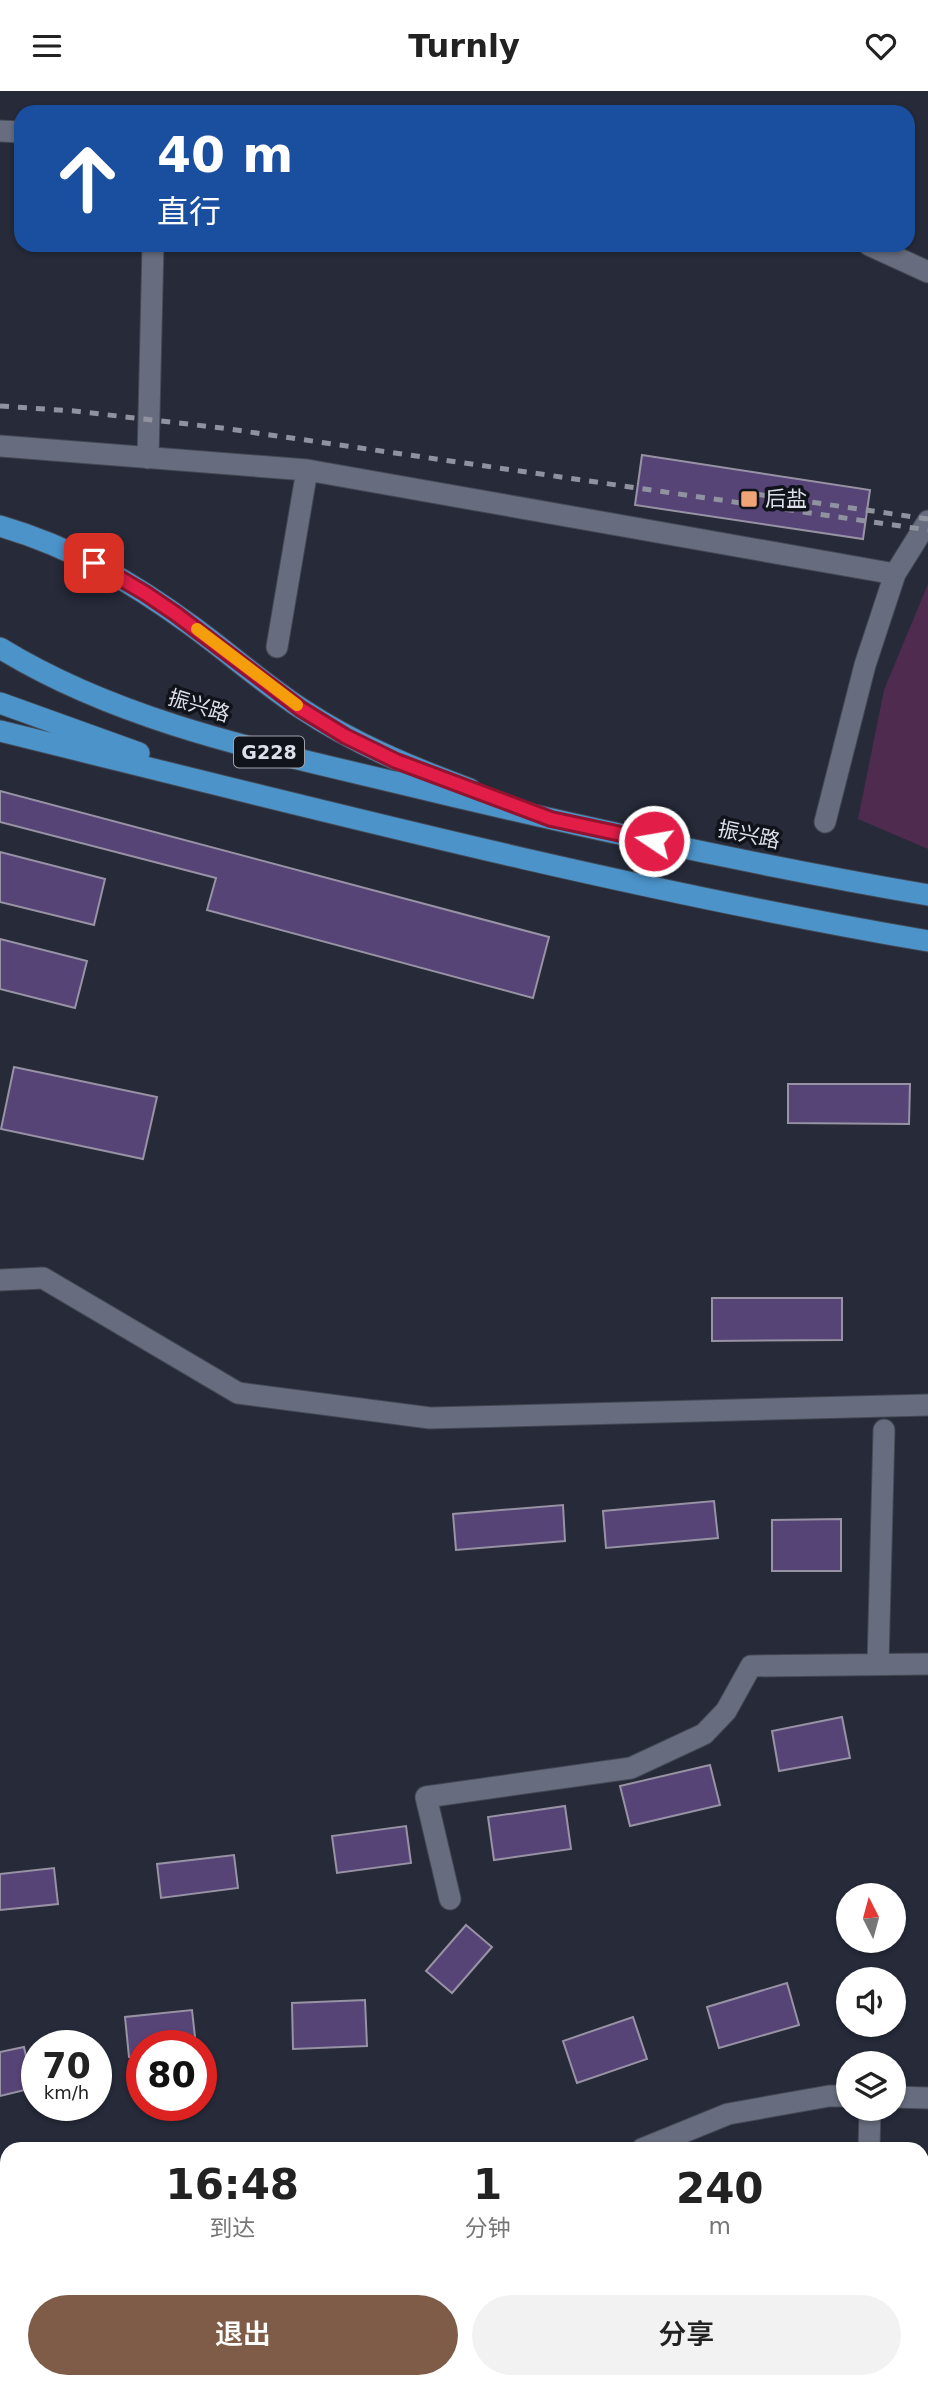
<!DOCTYPE html>
<html lang="zh">
<meta charset="utf-8">
<style>
:root{--surface:#fff;--page:#f2f2f2;--text:#222;--muted:#767676;--accent:#7e5c48}
body{margin:0;font-family:"DejaVu Sans","Noto Sans SC",sans-serif;background:var(--page);color:var(--text);height:100vh;display:flex;flex-direction:column;font-size:26px;white-space:nowrap}
*{box-sizing:border-box;margin:0}
p{font-size:23px;color:var(--muted)}
.icon{flex:none;width:38px;height:38px;fill:none;stroke:currentColor;stroke-width:2;stroke-linecap:round;stroke-linejoin:round}
.map{position:relative;flex:1;overflow:hidden}
.side{position:absolute;left:0px;top:2051px;width:929px;height:247px;display:flex;flex-direction:column;background:var(--surface);border-radius:21px 21px 0 0;box-shadow:0 2px 5px #0004}
.side>*{flex:none}
.guide{position:absolute;left:14px;top:14px;width:901px;height:147px;border-radius:21px;box-shadow:0 2px 5px #0004;background:#1a4fa0;color:#fff;overflow:hidden}
.needle{width:46px;rotate:354deg}
.fabs{position:absolute;left:836px;top:1792px;display:grid;gap:14px}
.fabs a{display:grid;place-items:center;width:70px;height:70px;border-radius:50%;background:var(--surface);box-shadow:0 2px 5px #0004;font-size:35px}
.speed{position:absolute;left:21px;top:1939px;display:flex;gap:14px;font-size:35px;font-weight:700;text-align:center}
.speed>*{display:grid;place-content:center;width:91px;height:91px;border-radius:50%;background:var(--surface);box-shadow:0 2px 5px #0004;line-height:1}
.speed small{font-size:18px;font-weight:400}
.speed .limit{border:10px solid #d22;background:#fff;color:#111}
.pin{position:absolute;display:grid;place-items:center;width:60px;height:60px;color:#fff;margin:-30px;border-radius:14px;box-shadow:0 4px 10px #0006}
.me{position:absolute;width:77px;margin:-38px;rotate:282deg;stroke-linejoin:round;filter:drop-shadow(0 0 5px #0008)}
.turn{display:flex;align-items:center;gap:24px;height:147px;padding:0 28px;font-size:32px}
.turn .icon{width:91px;height:91px;stroke-width:2.5}
.turn b{display:block;font-size:49px;line-height:60px}
.eta{display:flex;justify-content:space-evenly;align-items:center;height:119px;text-align:center}
.eta b{font-size:42px;font-weight:600;line-height:49px}
.primary-button{display:flex;gap:14px;margin-top:auto;padding:14px 28px}
.primary-button a{flex:1;height:80px;border-radius:42px;background:var(--accent);color:#fff;font-size:28px;font-weight:600;line-height:80px;text-align:center}
.primary-button a+a{background:var(--page);color:var(--text)}
header{display:flex;justify-content:space-between;align-items:center;height:91px;padding:0 28px;background:var(--surface);font-size:32px;font-weight:600}
.map>svg:first-child{display:block}
.green{fill:#4f2b4f}
.building{fill:#564477;stroke:#9892a5;stroke-width:2}
.lines{fill:none;stroke-linecap:round;stroke-linejoin:round}
.minor-casing{stroke:#444854;stroke-width:23}
.highway-casing{stroke:#444854;stroke-width:23}
.minor{stroke:#676c7e;stroke-width:21}
.highway{stroke:#4b93c9;stroke-width:21}
.rail{stroke:#90939f;stroke-width:5;stroke-dasharray:9 9;stroke-linecap:butt}
.route-casing{stroke:#92132f;stroke-width:18}
.route{stroke:#e11d48;stroke-width:12}
.slow{stroke:#f59e0b;stroke-width:12}
.poi-dot{fill:#efa377;stroke:#11131a;stroke-width:2.5}
.labels{text-anchor:middle;stroke-width:7;stroke-linejoin:round;paint-order:stroke}
.shield{fill:#11131a;stroke:#9fa2ab;stroke-width:2}
.shield-label{font-size:19px;font-weight:bold;fill:#dcdfe9}
.poi-label{font-size:21px;fill:#dcdfe9;stroke:#11131a;text-anchor:start}
.street-label{font-size:21px;fill:#dcdfe9;stroke:#11131a}
</style>
<header><svg class="icon" aria-label="menu" viewBox="0 0 24 24"><path d="M4 6h16M4 12h16M4 18h16"/></svg>Turnly<svg class="icon" aria-label="heart" viewBox="0 0 24 24"><path d="M12 20l-8-8c-3-5 5-10 8-4 3-6 11-1 8 4z"/></svg></header>
<div class="map">
<svg width="928" height="2297" viewBox="0 0 928 2297">
<rect width="100%" height="100%" fill="#262a39"/>
<path class="green" d="M 928,493 L 928,758 L 858,728 L 884,599 Z"/>
<path class="building" d="M 642,364 L 870,399 L 863,448 L 635,414 Z
M 0,700 L 549,846 L 533,907 L 207,819 L 216,787 L 0,731 Z
M 0,761 L 105,788 L 94,834 L 0,811 Z
M 0,848 L 87,870 L 75,917 L 0,898 Z
M 14,976 L 157,1006 L 143,1068 L 1,1038 Z
M 788,993 L 910,993 L 909,1033 L 788,1032 Z
M 712,1207 L 842,1207 L 842,1249 L 712,1250 Z
M 714,1410 L 718,1447 L 606,1457 L 603,1420 Z
M 563,1414 L 565,1450 L 456,1459 L 453,1423 Z
M 841,1428 L 841,1480 L 772,1480 L 772,1429 Z
M 842,1626 L 850,1667 L 779,1680 L 772,1640 Z
M 710,1674 L 720,1714 L 630,1735 L 620,1695 Z
M 565,1715 L 571,1758 L 494,1769 L 488,1726 Z
M 406,1735 L 411,1772 L 337,1782 L 332,1745 Z
M 234,1764 L 238,1797 L 161,1807 L 157,1773 Z
M 54,1777 L 58,1813 L 0,1819 L 0,1783 Z
M 466,1834 L 492,1856 L 452,1902 L 426,1880 Z
M 787,1892 L 799,1934 L 719,1957 L 707,1916 Z
M 365,1909 L 367,1955 L 293,1958 L 292,1912 Z
M 192,1919 L 196,1955 L 142,1955 L 142,1965 L 129,1966 L 125,1926 Z
M 633,1926 L 647,1968 L 577,1992 L 563,1950 Z
M 24,1956 L 33,1997 L 0,2005 L 0,1961 Z"/>
<g class="lines">
<defs>
<path id="minor" d="M 0,40 L 21,41
M 869,154 L 928,181
M 0,355 L 307,379 L 895,483
M 148,367 L 153,154
M 277,556 L 307,379
M 825,731 L 865,574 L 895,483 L 928,430
M 0,1189 L 43,1187 L 238,1302 L 430,1327 L 928,1314
M 878,1573 L 884,1339
M 450,1808 L 426,1706 L 631,1677 L 704,1643 L 726,1620 L 751,1575 L 928,1573
M 894,2006 L 928,2007
M 642,2058 L 728,2023 L 829,2005 L 849,2005
M 869,2058 L 870,2018
M 922,2165 L 928,2165
M 922,2272 L 928,2272
M 501,2291 L 501,2297
M 660,2291 L 662,2297
M 690,2297 L 727,2291
M 858,2297 L 859,2291"/>
<path id="highway" d="M 0,435 C 72,456 132,491 192,535 C 229,562 264,593 302,618 C 355,653 411,676 470,698
M 0,557 C 119,630 260,659 394,691 C 571,734 749,773 928,804
M 0,612 L 139,662
M 0,640 C 308,716 615,796 928,850"/>
</defs>
<use href="#minor" class="minor-casing"/>
<use href="#highway" class="highway-casing"/>
<use href="#minor" class="minor"/>
<use href="#highway" class="highway"/>
<path class="rail" d="M 0,315 L 74,320 L 222,337 L 928,439
M 741,401 L 928,428"/>
</g>
<g class="lines">
<defs>
<path id="route" d="M 94,472 L 145,502 L 176,523 L 301,618 L 345,645 L 396,670 L 551,728 L 654,750"/>
</defs>
<use href="#route" class="route-casing"/>
<use href="#route" class="route"/>
<path class="slow" d="M 197,538 L 297,614"/>
</g>
<rect class="poi-dot" x="740" y="399" width="18" height="18" rx="3.5"/>
<g class="labels">
<rect class="shield" x="234" y="645.5" width="70" height="31" rx="5"/>
<g class="shield-label">
<text x="269" y="668">G228</text>
</g>
<g class="poi-label">
<text x="765" y="415">后盐</text>
</g>
<g class="street-label">
<text transform="translate(199 615) rotate(17)" y="7">振兴路</text>
<text transform="translate(749 744) rotate(12)" y="7">振兴路</text>
</g>
</g>
</svg>
<div class="fabs">
<a><svg class="needle" viewBox="-14 -14 28 28"><path d="M0-13l5 13h-10z" fill="#e53935"/><path d="M0 13l5-13h-10z" fill="#767676"/></svg></a>
<a><svg class="icon" aria-label="sound" viewBox="0 0 24 24"><path d="M4 9h4l5-4v14l-5-4H4zM17 9q2 3 0 6"/></svg></a>
<a><svg class="icon" aria-label="layers" viewBox="0 0 24 24"><path d="M12 4l9 5-9 5-9-5zM3 14l9 5 9-5"/></svg></a>
</div>
<div class="speed"><div>70<small>km/h</small></div><div class="limit">80</div></div>
<div class="pin" style="left:94px;top:472px;background:#d93025"><svg class="icon" aria-label="arrive" viewBox="0 0 24 24"><path d="M6 21V4h12l-3 4 3 4H6"/></svg></div>
<svg class="me" style="left:654px;top:750px" viewBox="-20 -20 40 40"><circle r="17" fill="#e11d48" stroke="#fff" stroke-width="3"/><path d="M0-11L8 9 0 5-8 9z" fill="#fff"/></svg>
<div class="guide">
<div class="turn"><svg class="icon" aria-label="ahead" viewBox="0 0 24 24"><path d="M12 20V5M6 11l6-6 6 6"/></svg><div><b>40 m</b>直行</div></div>
</div>
<section class="side">
<div class="eta">
<div><b>16:48</b><p>到达</p></div>
<div><b>1</b><p>分钟</p></div>
<div><b>240</b><p>m</p></div>
</div>
<div class="primary-button"><a>退出</a><a>分享</a></div>
</section>
</div>
